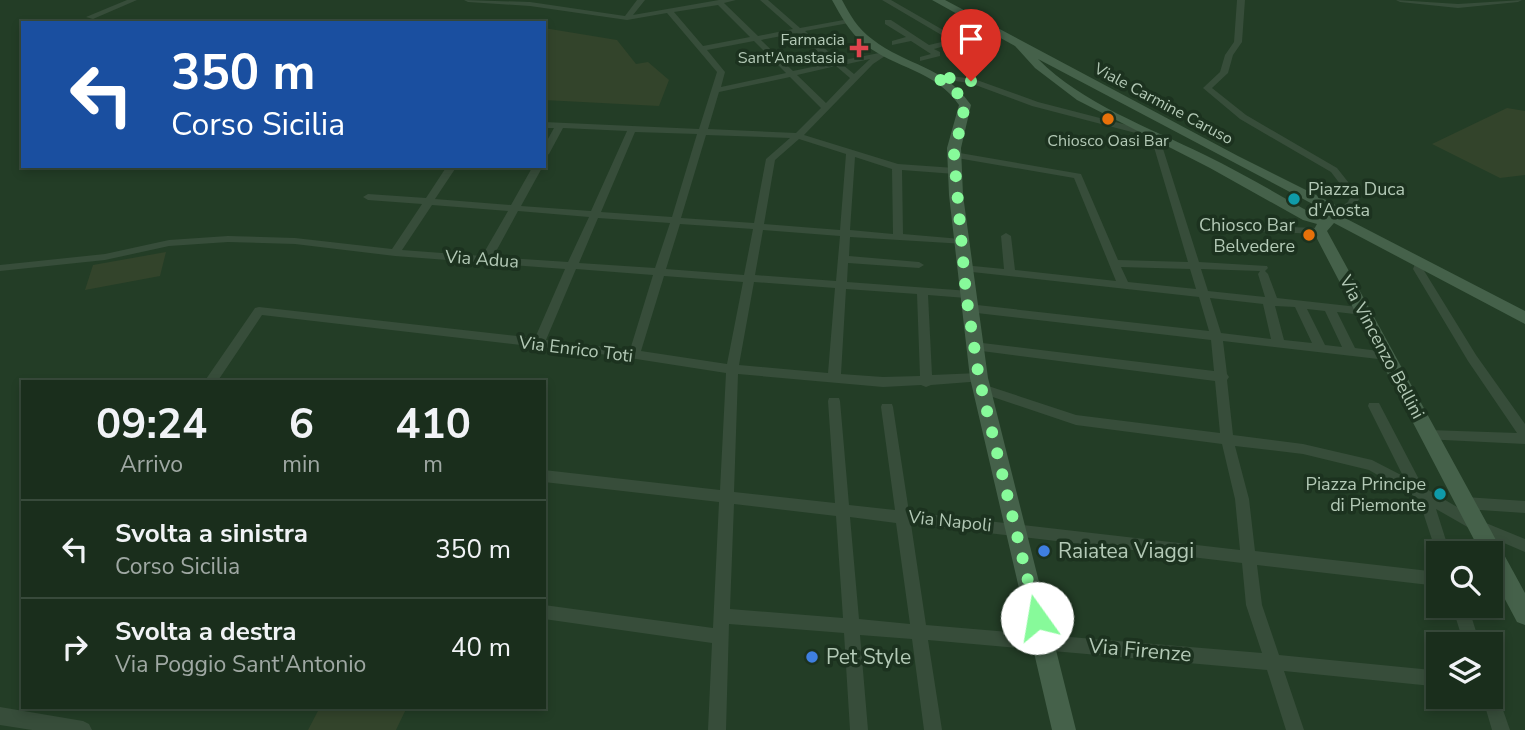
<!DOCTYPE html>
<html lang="it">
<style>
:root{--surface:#1a2e1c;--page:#233625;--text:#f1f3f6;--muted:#9fa8a3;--line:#384a3b}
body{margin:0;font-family:"Nunito Sans",sans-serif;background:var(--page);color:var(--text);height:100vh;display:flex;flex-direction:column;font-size:26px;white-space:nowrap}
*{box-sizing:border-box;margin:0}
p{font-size:23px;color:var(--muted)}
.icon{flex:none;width:38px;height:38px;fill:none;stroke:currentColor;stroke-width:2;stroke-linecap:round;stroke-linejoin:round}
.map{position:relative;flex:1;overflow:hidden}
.drawer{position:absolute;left:21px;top:380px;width:525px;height:329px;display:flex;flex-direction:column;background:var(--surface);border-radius:0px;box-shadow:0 4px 10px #0003,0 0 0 2px var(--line)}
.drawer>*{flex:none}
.banner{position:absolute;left:21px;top:21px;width:525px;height:147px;border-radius:0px;box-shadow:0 4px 10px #0003,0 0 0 2px var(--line);background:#1a4fa0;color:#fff;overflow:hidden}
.tools{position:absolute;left:1426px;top:541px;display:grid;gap:14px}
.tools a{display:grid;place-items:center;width:77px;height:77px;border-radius:0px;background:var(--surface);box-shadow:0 4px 10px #0003,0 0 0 2px var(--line);font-size:35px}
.pin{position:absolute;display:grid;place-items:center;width:60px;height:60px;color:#fff;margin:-72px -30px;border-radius:50% 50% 50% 0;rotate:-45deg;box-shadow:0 0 7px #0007}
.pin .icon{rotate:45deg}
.me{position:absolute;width:77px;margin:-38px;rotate:347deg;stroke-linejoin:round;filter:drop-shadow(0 0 5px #0008)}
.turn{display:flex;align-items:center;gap:24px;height:147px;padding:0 35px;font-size:32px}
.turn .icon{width:91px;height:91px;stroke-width:2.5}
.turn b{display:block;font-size:49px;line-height:60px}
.eta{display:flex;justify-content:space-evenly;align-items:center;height:119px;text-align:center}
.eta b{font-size:42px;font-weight:700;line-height:49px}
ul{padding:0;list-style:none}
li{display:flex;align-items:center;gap:21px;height:98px;padding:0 35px;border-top:2px solid var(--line)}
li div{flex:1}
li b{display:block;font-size:26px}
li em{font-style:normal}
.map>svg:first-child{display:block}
.green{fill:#33442b}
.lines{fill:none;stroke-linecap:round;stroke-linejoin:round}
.street{fill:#374d3a;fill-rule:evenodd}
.secondary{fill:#45614a;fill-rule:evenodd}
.route{stroke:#87fa9a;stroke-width:12;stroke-dasharray:0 21.6}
.health-dot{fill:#e0444e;stroke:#1c321f;stroke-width:2.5}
.food-dot{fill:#e8710a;stroke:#1c321f;stroke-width:2.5}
.culture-dot{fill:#0f9aa8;stroke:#1c321f;stroke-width:2.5}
.shop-dot{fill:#3f7fe0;stroke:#1c321f;stroke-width:2.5}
.labels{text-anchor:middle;stroke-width:7;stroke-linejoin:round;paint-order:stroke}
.far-poi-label{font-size:16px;fill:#b3c9b6;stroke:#1c321f;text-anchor:end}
.far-street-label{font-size:16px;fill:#b3c9b6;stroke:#1c321f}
.poi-label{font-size:18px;fill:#b3c9b6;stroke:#1c321f;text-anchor:end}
.street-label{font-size:18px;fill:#b3c9b6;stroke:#1c321f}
.near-poi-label{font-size:21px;fill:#b3c9b6;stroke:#1c321f;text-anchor:start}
.near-street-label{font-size:21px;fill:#b3c9b6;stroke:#1c321f}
</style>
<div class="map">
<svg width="1525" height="730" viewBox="0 0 1525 730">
<rect width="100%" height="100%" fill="#233d26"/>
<path class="green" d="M 544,28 L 617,40 L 636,64 L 648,62 L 669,80 L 659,106 L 544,100 Z
M 1507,108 L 1525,111 L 1525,175 L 1500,178 L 1432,144 Z
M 166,252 L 160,276 L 85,290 L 93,265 Z
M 320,707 L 407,707 L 396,730 L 308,730 Z"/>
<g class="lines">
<path class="street" d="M 127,0 L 137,0 L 93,19 L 86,17 Z
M 464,0 L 530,2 L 625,16 L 637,0 L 645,0 L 633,15 L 719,0 L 736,0 L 724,3 L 758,36 L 793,29 L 760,0 L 768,0 L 800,28 L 849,19 L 849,23 L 805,31 L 839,61 L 884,52 L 888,54 L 873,64 L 804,135 L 898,164 L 955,168 L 960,171 L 955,174 L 902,170 L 903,234 L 961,239 L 966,242 L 965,244 L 850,237 L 849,256 L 919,262 L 924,265 L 919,268 L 848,263 L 847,282 L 970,291 L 972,294 L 966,298 L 928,295 L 932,375 L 979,373 L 985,378 L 983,381 L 931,385 L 926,387 L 921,385 L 883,387 L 738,374 L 734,492 L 835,503 L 828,401 L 829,398 L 839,398 L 840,401 L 849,505 L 895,510 L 881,407 L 882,404 L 892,404 L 893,407 L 909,512 L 1240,550 L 1235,499 L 1222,444 L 1076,425 L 978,392 L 976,389 L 978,386 L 982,384 L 1076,415 L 1220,433 L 1215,381 L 974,350 L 968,346 L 974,342 L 1214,371 L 1211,340 L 968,312 L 962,308 L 968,304 L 1209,331 L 1199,297 L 963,271 L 958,268 L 963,265 L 1004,269 L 1001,236 L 1006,233 L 1011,236 L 1015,270 L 1116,281 L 1074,178 L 951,157 L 949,155 L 954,152 L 1081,174 L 1118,260 L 1188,262 L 1151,137 L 1032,106 L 970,83 L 932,78 L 932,74 L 935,74 L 974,79 L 1038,102 L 1158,133 L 1199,262 L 1267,266 L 1268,268 L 1265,271 L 1268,274 L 1277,298 L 1367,308 L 1369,311 L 1363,315 L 1337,312 L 1355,348 L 1387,352 L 1393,356 L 1387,360 L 1223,341 L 1227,374 L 1229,377 L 1227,380 L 1233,435 L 1303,444 L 1372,460 L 1403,476 L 1368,406 L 1369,403 L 1379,403 L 1423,487 L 1481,521 L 1525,539 L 1525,552 L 1471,529 L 1436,509 L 1450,553 L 1438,553 L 1438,558 L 1420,503 L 1421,500 L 1369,470 L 1303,454 L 1235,446 L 1249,499 L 1255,551 L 1438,572 L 1438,586 L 1257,565 L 1262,605 L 1279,655 L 1432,670 L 1438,672 L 1438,684 L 1432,686 L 1284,671 L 1304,730 L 1286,730 L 1267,670 L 928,640 L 942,730 L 924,730 L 912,639 L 860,635 L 868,730 L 850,730 L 844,633 L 729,624 L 726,730 L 708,730 L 712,643 L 544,619 L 544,605 L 713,628 L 719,502 L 544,482 L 544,470 L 720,490 L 726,373 L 617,356 L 262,315 L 217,382 L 204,382 L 255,308 L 259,307 L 535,338 L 565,269 L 395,256 L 295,244 L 228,242 L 169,246 L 105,260 L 0,271 L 0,265 L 105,254 L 169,240 L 228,236 L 295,238 L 392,249 L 422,204 L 368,200 L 363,197 L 368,194 L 426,198 L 447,166 L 457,166 L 435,199 L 511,205 L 533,166 L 543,166 L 521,206 L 591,211 L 627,131 L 563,128 L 549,154 L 544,157 L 544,146 L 554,128 L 544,128 L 544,122 L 699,129 L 717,72 L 667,13 L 627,20 L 530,6 L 468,2 ZM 718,5 L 750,37 L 703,46 L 674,12 ZM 797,33 L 831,63 L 793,71 L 761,40 ZM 754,41 L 786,73 L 721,87 L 725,72 L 707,50 ZM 870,59 L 854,74 L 843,65 ZM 836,66 L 850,78 L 826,103 L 797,75 ZM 790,77 L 821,108 L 796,133 L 708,129 L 719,92 ZM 635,132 L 697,134 L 672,217 L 601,212 ZM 706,135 L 790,138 L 766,159 L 754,223 L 681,218 ZM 799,139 L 846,154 L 840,230 L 764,224 L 775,160 ZM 855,157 L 892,169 L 893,234 L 850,230 ZM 432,205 L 508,211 L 482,256 L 402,250 ZM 518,211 L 589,217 L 568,262 L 493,257 ZM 598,218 L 670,223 L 655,268 L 579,263 ZM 680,224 L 753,229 L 744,275 L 666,269 ZM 763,230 L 840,236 L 836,281 L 755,275 ZM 1121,267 L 1190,269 L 1196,289 L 1128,282 ZM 576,269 L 653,275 L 630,350 L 546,340 ZM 1201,269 L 1260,271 L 1258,274 L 1265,297 L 1208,291 ZM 664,276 L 743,282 L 727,364 L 641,351 ZM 754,282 L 835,288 L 828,373 L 739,365 ZM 846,289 L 917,294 L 920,376 L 883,377 L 841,374 ZM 1210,298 L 1263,304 L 1271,339 L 1221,333 ZM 1275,306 L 1295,307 L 1312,343 L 1284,340 ZM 1307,309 L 1325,311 L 1342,347 L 1325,345 ZM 734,504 L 836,516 L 843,618 L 730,609 ZM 850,517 L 896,523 L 910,624 L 859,619 ZM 911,524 L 1242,563 L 1246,605 L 1262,653 L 926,625 Z
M 882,0 L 891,0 L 957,38 L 993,29 L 997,31 L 934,49 L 940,52 L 940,56 L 920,61 L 920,57 L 931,54 L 911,41 L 892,45 L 892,41 L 906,37 L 885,24 L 885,20 L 891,20 L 929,45 L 950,40 Z
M 1237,0 L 1245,0 L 1242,42 L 1233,55 L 1228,73 L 1212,88 L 1246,115 L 1337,168 L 1360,197 C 1356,207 1347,213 1336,216 L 1331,213 L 1348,202 L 1350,197 L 1331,172 L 1240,119 L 1203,88 L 1220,72 L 1225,55 L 1234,42 Z
M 1396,0 L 1458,4 L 1522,0 L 1518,2 L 1458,8 L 1400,2 Z
M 1253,226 L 1320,228 L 1325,231 L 1320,234 L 1249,231 L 1249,227 Z
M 1421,258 L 1426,261 L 1423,269 L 1476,355 L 1525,424 L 1525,444 L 1424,439 L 1422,435 L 1424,431 L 1429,430 L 1517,433 L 1468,361 L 1413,269 L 1417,259 Z
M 1465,497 L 1525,501 L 1525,513 L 1465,509 L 1460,507 L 1458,503 L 1460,499 Z
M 1452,606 L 1468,606 L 1480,644 L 1464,644 Z
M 1491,688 L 1496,690 L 1510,730 L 1492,730 L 1482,696 L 1491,696 Z
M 0,707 L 83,721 L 89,724 L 92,730 L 32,730 L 0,725 Z"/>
<path class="secondary" d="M 832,0 L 842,0 C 850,15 858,29 872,39 C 908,67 942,64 971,105 L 961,148 L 963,195 L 988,378 L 1076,730 L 1052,730 L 970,378 L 949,195 L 947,148 L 959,105 C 936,71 895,68 864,44 C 849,32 841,16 832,0 Z
M 932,0 L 945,0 L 1238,156 L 1334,204 L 1341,210 L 1343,217 L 1525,311 L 1525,324 L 1334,223 L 1327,231 L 1525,593 L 1525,625 L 1517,622 L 1491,573 L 1491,553 L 1481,553 L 1313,231 L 1317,224 L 1303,220 L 1210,168 L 1077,100 L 1035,68 L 1015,46 ZM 1038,59 L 1324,210 L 1329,215 L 1313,214 C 1277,194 1242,173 1205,155 C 1148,127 1083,104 1038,59 Z"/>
</g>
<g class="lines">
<path class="route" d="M 971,81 L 935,76 L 956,91 L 965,105 L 954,155 L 966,294 L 979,378 L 1037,618"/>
</g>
<path class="health-dot" d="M855.5 37.5h7v7h7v7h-7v7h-7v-7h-7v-7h7z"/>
<g class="food-dot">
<circle cx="1108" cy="119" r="7"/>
<circle cx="1309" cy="235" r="7"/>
</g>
<g class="culture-dot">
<circle cx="1294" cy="199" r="7"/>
<circle cx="1440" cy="494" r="7"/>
</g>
<g class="shop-dot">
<circle cx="1044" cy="551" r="7"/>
<circle cx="812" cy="657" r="7"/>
</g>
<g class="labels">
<g class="far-poi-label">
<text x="845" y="45">Farmacia<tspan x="845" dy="18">Sant'Anastasia</tspan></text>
<text x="1108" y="146" text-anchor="middle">Chiosco Oasi Bar</text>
</g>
<g class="far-street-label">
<text transform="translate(1164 103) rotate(28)" y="6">Viale Carmine Caruso</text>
</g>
<g class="poi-label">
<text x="1308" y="195" text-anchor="start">Piazza Duca<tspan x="1308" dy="21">d'Aosta</tspan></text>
<text x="1295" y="231">Chiosco Bar<tspan x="1295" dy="21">Belvedere</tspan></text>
<text x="1426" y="490">Piazza Principe<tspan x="1426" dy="21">di Piemonte</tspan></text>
</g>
<g class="street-label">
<text transform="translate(482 259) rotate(4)" y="6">Via Adua</text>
<text transform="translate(1382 347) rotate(62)" y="6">Via Vincenzo Bellini</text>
<text transform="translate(576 349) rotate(7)" y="6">Via Enrico Toti</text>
<text transform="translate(950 521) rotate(6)" y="6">Via Napoli</text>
</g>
<g class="near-poi-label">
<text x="1058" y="558">Raiatea Viaggi</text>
<text x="826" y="664">Pet Style</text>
</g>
<g class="near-street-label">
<text transform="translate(1140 650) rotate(5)" y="7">Via Firenze</text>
</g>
</g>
</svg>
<div class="tools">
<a><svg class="icon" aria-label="search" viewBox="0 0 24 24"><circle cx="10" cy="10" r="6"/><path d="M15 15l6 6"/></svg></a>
<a><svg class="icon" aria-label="layers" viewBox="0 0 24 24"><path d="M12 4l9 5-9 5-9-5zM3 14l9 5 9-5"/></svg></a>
</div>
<div class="pin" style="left:971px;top:81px;background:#d93025"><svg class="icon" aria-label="arrive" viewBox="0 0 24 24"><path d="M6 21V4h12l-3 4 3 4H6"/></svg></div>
<svg class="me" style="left:1037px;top:618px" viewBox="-20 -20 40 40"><circle r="19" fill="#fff"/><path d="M0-13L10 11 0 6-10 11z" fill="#87fa9a"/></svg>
<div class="banner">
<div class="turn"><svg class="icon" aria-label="left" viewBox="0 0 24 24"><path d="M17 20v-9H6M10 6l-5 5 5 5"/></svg><div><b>350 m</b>Corso Sicilia</div></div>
</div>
<section class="drawer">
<div class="eta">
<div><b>09:24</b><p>Arrivo</p></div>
<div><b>6</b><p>min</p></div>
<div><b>410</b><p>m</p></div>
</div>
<ul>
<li><svg class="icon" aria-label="left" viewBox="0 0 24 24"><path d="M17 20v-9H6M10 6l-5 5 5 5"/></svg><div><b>Svolta a sinistra</b><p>Corso Sicilia</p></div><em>350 m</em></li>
<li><svg class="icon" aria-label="right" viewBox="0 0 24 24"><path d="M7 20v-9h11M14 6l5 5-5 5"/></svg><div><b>Svolta a destra</b><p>Via Poggio Sant'Antonio</p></div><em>40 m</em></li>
</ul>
</section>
</div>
